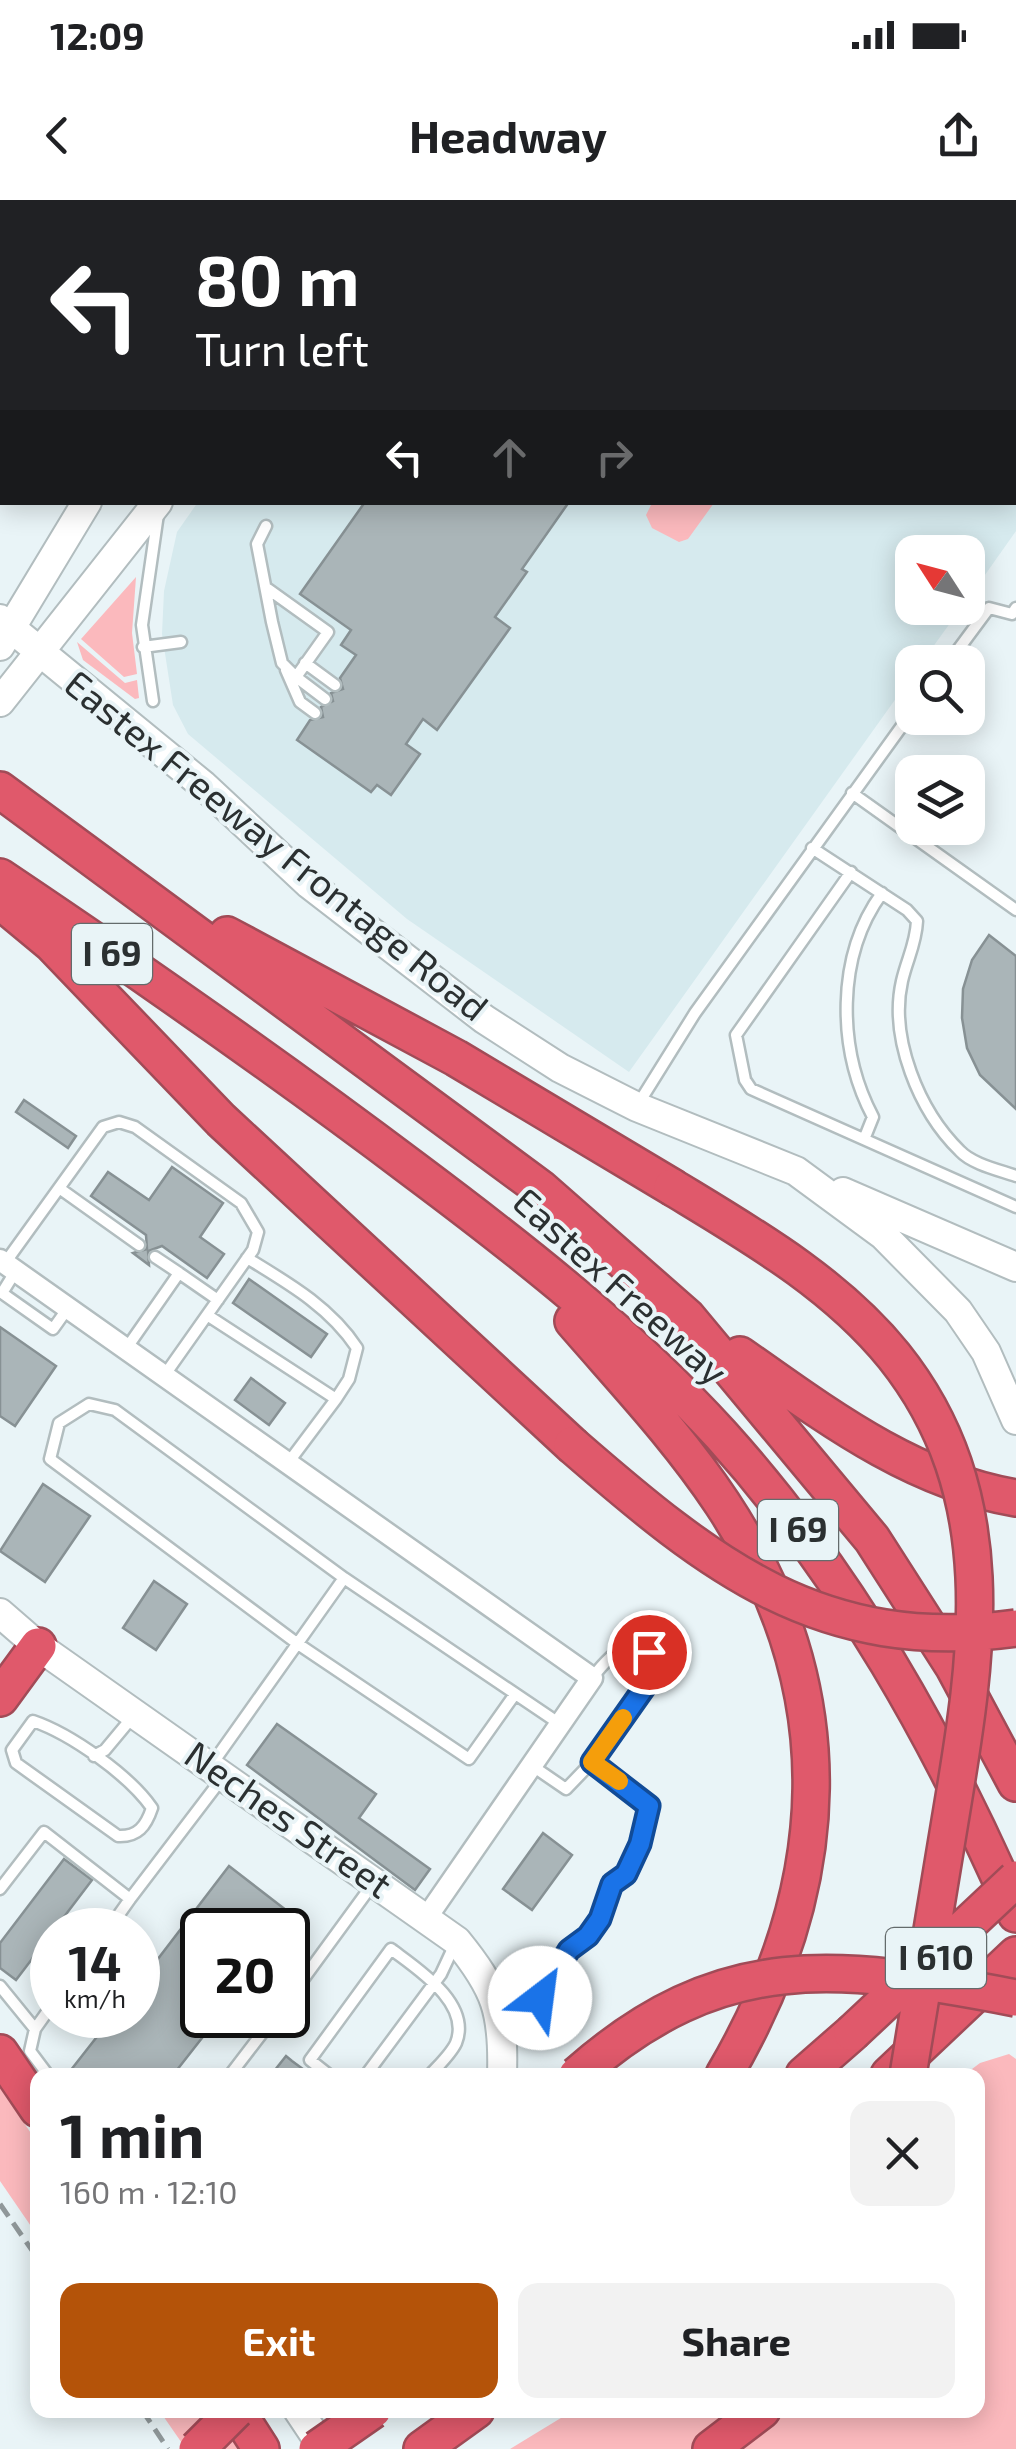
<!DOCTYPE html>
<meta charset="utf-8">
<style>
:root{--surface:#fff;--page:#f2f2f2;--text:#202124;--muted:#757577;--accent:#b45309}
body{margin:0;font-family:"Exo 2",sans-serif;background:var(--page);color:var(--text);height:100vh;display:flex;flex-direction:column;font-size:38px;white-space:nowrap}
*{box-sizing:border-box;margin:0}
p{font-size:32px;color:var(--muted)}
.icon{flex:none;width:55px;height:55px;fill:none;stroke:currentColor;stroke-width:2;stroke-linecap:round;stroke-linejoin:round}
.map{position:relative;flex:1;overflow:hidden}
.sheet{position:absolute;left:30px;top:1868px;width:955px;height:350px;display:flex;flex-direction:column;background:var(--surface);border-radius:20px;box-shadow:0 5px 25px #0003}
.sheet>*{flex:none}
.top-card{position:absolute;left:0px;top:0px;width:1018px;height:305px;box-shadow:0 5px 25px #0003;background:#202124;color:#fff;overflow:hidden}
.needle{width:65px;rotate:306deg}
.buttons{position:absolute;left:895px;top:335px;display:grid;gap:20px}
.buttons a{display:grid;place-items:center;width:90px;height:90px;border-radius:20px;background:var(--surface);box-shadow:0 5px 25px #0003;font-size:50px}
.speed{position:absolute;left:30px;top:1708px;display:flex;gap:20px;font-size:50px;font-weight:700;text-align:center}
.speed>*{display:grid;place-content:center;width:130px;height:130px;border-radius:50%;background:var(--surface);box-shadow:0 5px 25px #0003;line-height:1}
.speed small{font-size:25px;font-weight:400}
.speed .limit{border:5px solid #111;border-radius:15px;background:#fff;color:#111}
.pin{position:absolute;display:grid;place-items:center;width:85px;height:85px;color:#fff;margin:-42px;border:5px solid #fff;border-radius:50%;box-shadow:0 2px 10px #0007}
.me{position:absolute;width:110px;margin:-55px;rotate:30deg;stroke-linejoin:round;filter:drop-shadow(0 0 8px #0008)}
.turn{display:flex;align-items:center;gap:35px;height:210px;padding:0 30px;font-size:45px}
.turn .icon{width:130px;height:130px;stroke-width:2.5}
.turn b{display:block;font-size:70px;line-height:85px}
.lanes{display:flex;align-items:center;height:95px;padding:0 30px;background:#0003;justify-content:center;gap:50px;direction:ltr}
.lanes .off{opacity:.35}
.round{display:grid;place-items:center;flex:none;width:105px;height:105px;border-radius:20px;background:var(--page)}
.overview{display:flex;align-items:center;justify-content:space-between;height:170px;padding:0 30px}
h1{font-size:60px;font-weight:700;line-height:75px}
.cta{display:flex;gap:20px;margin-top:auto;padding:20px 30px}
.cta a{flex:1;height:115px;border-radius:20px;background:var(--accent);color:#fff;font-size:40px;font-weight:700;line-height:115px;text-align:center}
.cta a+a{background:var(--page);color:var(--text)}
.status{display:flex;justify-content:space-between;align-items:center;height:70px;padding:0 50px;background:var(--surface);direction:ltr}
.status svg{height:28px;fill:currentColor}
header{display:flex;justify-content:space-between;align-items:center;height:130px;padding:0 30px;background:var(--surface);font-size:45px;font-weight:700}
.map>svg:first-child{display:block}
.built{fill:#d6eaee}
.green{fill:#fbb9bd}
.building{fill:#aab5b8;stroke:#879194;stroke-width:2.5}
.lines{fill:none;stroke-linecap:round;stroke-linejoin:round}
.lane-casing{stroke:#b2bdbf;stroke-width:15}
.street-casing{stroke:#b2bdbf;stroke-width:25}
.secondary-casing{stroke:#b2bdbf;stroke-width:32}
.highway-casing{stroke:#a14b57;stroke-width:40}
.lane{stroke:#fff;stroke-width:10}
.street{stroke:#fff;stroke-width:20}
.secondary{stroke:#fff;stroke-width:28}
.highway{stroke:#e0596b;stroke-width:35}
.rail{stroke:#90989a;stroke-width:5;stroke-dasharray:15 8;stroke-linecap:butt}
.highway-bridge-casing{stroke:#a14b57;stroke-width:40;stroke-linecap:butt}
.highway-bridge{stroke:#e0596b;stroke-width:35}
.route-casing{stroke:#114b97;stroke-width:25}
.route{stroke:#1a73e8;stroke-width:18}
.slow{stroke:#f59e0b;stroke-width:18}
.labels{text-anchor:middle;stroke-width:8;stroke-linejoin:round;paint-order:stroke}
.shield{fill:#e9f4f7;stroke:#646b6c;stroke-width:2.5}
.shield-label{font-size:35px;font-weight:bold;fill:#2b3031}
.street-label{font-size:38px;fill:#2b3031;stroke:#e9f4f7}
</style>
<div class="status"><b>12:09</b><svg viewBox="0 0 49 12"><path d="M0 12V9h3v3zM5 12V6h3v6zM10 12V3h3v9zM15 12V0h3v12zM26 1h20v11H26zM47 4h2v5h-2z"/></svg></div>
<header><svg class="icon" aria-label="back" viewBox="0 0 24 24"><path d="M15 5l-7 7 7 7"/></svg>Headway<svg class="icon" aria-label="share" viewBox="0 0 24 24"><path d="M12 15V3M7 8l5-5 5 5M5 13v7h14v-7"/></svg></header>
<div class="map">
<svg width="1016" height="2249" viewBox="0 0 1016 2249">
<rect width="100%" height="100%" fill="#e9f4f7"/>
<path class="built" d="M 414,0 L 1016,0 L 1016,331 L 968,399 L 968,352 L 912,352 L 912,408 L 961,408 L 922,462 L 912,462 L 912,476 L 629,872 L 407,719 L 188,534 L 173,505 L 162,434 L 164,391 L 177,332 L 198,302 L 1015,302 L 1015,2 Z"/>
<path class="green" d="M 652,303 L 652,302 L 714,303 L 688,339 L 679,342 L 652,328 L 646,315 Z
M 136,377 L 132,433 L 137,474 L 124,477 L 81,439 Z
M 77,442 L 125,483 L 137,480 L 139,498 L 135,499 L 83,460 Z
M 1009,1854 L 1016,1859 L 1016,2249 L 510,2249 L 574,2210 L 978,2210 L 978,1875 L 964,1875 L 980,1863 Z
M 0,1888 L 37,1942 L 37,2035 L 0,1981 Z
M 159,2210 L 221,2210 L 247,2249 L 186,2249 Z"/>
<path class="building" d="M 365,302 L 569,302 L 522,369 L 527,372 L 495,417 L 510,428 L 437,530 L 423,519 L 406,544 L 420,554 L 391,595 L 377,585 L 371,592 L 297,540 L 310,520 L 323,517 L 321,507 L 333,501 L 331,493 L 343,489 L 340,478 L 356,455 L 341,445 L 351,430 L 300,394 Z
M 989,735 L 1016,756 L 1016,909 L 980,875 L 967,848 L 962,818 L 963,789 L 972,760 Z
M 24,900 L 76,936 L 68,948 L 16,912 Z
M 172,967 L 223,1003 L 200,1037 L 224,1054 L 207,1078 L 162,1046 L 148,1051 L 149,1065 L 133,1053 L 147,1049 L 146,1035 L 91,996 L 108,972 L 149,1000 Z
M 249,1079 L 327,1134 L 311,1157 L 233,1103 Z
M 0,1127 L 56,1166 L 15,1226 L 0,1216 Z
M 251,1178 L 285,1203 L 269,1225 L 235,1200 Z
M 43,1284 L 90,1316 L 45,1382 L 0,1351 Z
M 154,1381 L 187,1404 L 156,1450 L 123,1428 Z
M 277,1524 L 376,1594 L 359,1618 L 430,1669 L 415,1690 L 247,1565 Z
M 543,1633 L 572,1655 L 532,1710 L 503,1689 Z
M 64,1659 L 92,1680 L 16,1780 L 0,1768 L 0,1743 Z
M 229,1666 L 295,1717 L 286,1730 L 202,1730 L 202,1815 L 220,1815 L 173,1875 L 67,1875 L 114,1815 L 138,1815 L 138,1785 Z
M 286,1856 L 292,1861 L 311,1875 L 271,1875 Z"/>
<g class="lines">
<defs>
<path id="lane" d="M 266,326 L 257,344 L 272,422 L 282,463 L 296,477 L 328,432 L 268,389
M 143,447 L 181,442
M 949,462 L 989,408 L 1012,414 L 1016,408
M 305,463 L 335,485
M 286,470 L 300,502 L 315,513
M 296,477 L 325,499
M 153,501 L 142,425 L 158,314
M 852,593 L 1016,710
M 812,648 L 907,710 L 917,721 C 916,744 907,759 902,781 C 889,838 919,911 960,951 C 972,964 999,970 1016,976
M 851,672 L 736,835 L 745,880 L 751,889 L 1016,1007
M 637,906 L 695,813 L 912,512
M 865,937 L 873,917 C 837,849 836,756 882,693
M 59,988 L 139,1045
M 155,1057 L 179,1073
M 247,1058 C 288,1083 330,1107 357,1148 L 349,1179 L 336,1199
M 5,1063 L 103,927 L 119,922 L 135,927 L 241,1003 L 258,1032 L 253,1050 L 164,1176
M 15,1072 L 2,1093 L 53,1129 L 68,1108
M 207,1115 L 336,1199 L 288,1263
M 126,1149 L 179,1073 L 218,1100
M 344,1378 L 115,1210 L 89,1204 L 59,1223 L 50,1259 L 298,1444 L 469,1559 L 515,1494
M 592,1478 C 609,1456 647,1416 656,1471 L 592,1562
M 33,1521 C 71,1534 129,1575 152,1608 C 146,1626 138,1637 118,1636 L 16,1563 L 12,1550 Z
M 94,1556 L 105,1550 L 135,1514
M 212,1564 L 344,1378 L 560,1524
M 0,1689 L 44,1632 L 130,1699 L 223,1577
M 108,1730 L 130,1699
M 0,1786 L 35,1829 L 30,1851 L 48,1875
M 288,1800 L 372,1685
M 503,1823 L 519,1818 L 541,1798 L 569,1750 L 594,1727 L 613,1685 L 626,1674 L 649,1612 L 644,1601 L 592,1562 L 566,1589 L 531,1565
M 35,1829 L 52,1805
M 230,1875 L 276,1815
M 329,1875 L 310,1860 L 391,1749 C 416,1768 472,1803 456,1843 C 451,1854 438,1866 430,1875
M 366,1875 L 441,1774 L 455,1744"/>
<path id="street" d="M 0,112 L 2,114
M 0,1060 L 592,1478 L 427,1717"/>
<path id="secondary" d="M 288,2 L 289,0
M 379,2 L 381,0
M 0,419 L 203,585 L 309,684 L 484,819 L 560,868 L 637,907 L 796,971 L 883,1035 L 958,1111 L 986,1152 L 1016,1220
M 0,446 L 87,302
M 0,502 L 158,302
M 843,992 L 1016,1067
M 0,1413 L 38,1446 L 457,1741 C 496,1789 504,1812 502,1875
M 298,2210 L 324,2249"/>
<path id="highway" d="M 0,590 L 540,988 L 687,1117 L 872,1339 L 954,1467 L 1016,1583
M 0,677 C 140,771 279,868 413,969 C 520,1049 630,1135 721,1235 C 849,1377 940,1540 1016,1714
M 5,705 L 51,743 L 221,920 L 572,1245
M 227,735 L 456,858 L 672,987
M 573,1121 C 624,1180 679,1238 722,1303 C 846,1490 835,1686 724,1875
M 740,1155 C 824,1214 912,1281 1016,1298
M 0,1498 L 38,1446
M 0,1853 L 38,1909
M 804,1875 L 852,1833
M 889,1875 L 1016,1755
M 236,2210 L 261,2249
M 422,2249 L 476,2210
M 711,2249 L 762,2210"/>
</defs>
<use href="#lane" class="lane-casing"/>
<use href="#street" class="street-casing"/>
<use href="#secondary" class="secondary-casing"/>
<use href="#highway" class="highway-casing"/>
<use href="#lane" class="lane"/>
<use href="#street" class="street"/>
<use href="#secondary" class="secondary"/>
<use href="#highway" class="highway"/>
<path class="rail" d="M 0,2004 L 38,2059
M 142,2210 L 168,2249"/>
<defs>
<path id="highway-bridge" d="M 672,987 C 751,1035 835,1083 894,1156 C 1006,1296 977,1459 950,1621 C 936,1706 922,1790 908,1875
M 572,1245 C 710,1365 821,1455 1016,1428
M 852,1833 L 1016,1679
M 577,1875 C 722,1747 838,1764 1016,1798
M 197,2249 L 236,2210
M 317,2249 L 373,2210"/>
</defs>
<use href="#highway-bridge" class="highway-bridge-casing"/>
<use href="#highway-bridge" class="highway-bridge"/>
</g>
<g class="lines">
<defs>
<path id="route" d="M 540,1798 L 569,1750 L 588,1736 L 600,1719 L 612,1684 L 626,1674 L 640,1644 L 649,1606 L 592,1562 L 656,1471 L 649,1452"/>
</defs>
<use href="#route" class="route-casing"/>
<use href="#route" class="route"/>
<path class="slow" d="M 619,1581 L 592,1562 L 623,1518"/>
</g>
<g class="labels">
<g class="shield">
<rect x="72" y="724" width="80" height="60" rx="8"/>
<rect x="758" y="1300" width="80" height="60" rx="8"/>
<rect x="886" y="1728" width="100" height="60" rx="8"/>
</g>
<g class="shield-label">
<text x="112" y="766">I 69</text>
<text x="798" y="1342">I 69</text>
<text x="936" y="1770">I 610</text>
</g>
<g class="street-label">
<text transform="translate(276 646) rotate(39)" y="13">Eastex Freeway Frontage Road</text>
<text transform="translate(620 1087) rotate(42)" y="13">Eastex Freeway</text>
<text transform="translate(288 1620) rotate(35)" y="13">Neches Street</text>
</g>
</g>
</svg>
<div class="buttons">
<a><svg class="needle" viewBox="-14 -14 28 28"><path d="M0-13l5 13h-10z" fill="#e53935"/><path d="M0 13l5-13h-10z" fill="#757577"/></svg></a>
<a><svg class="icon" aria-label="search" viewBox="0 0 24 24"><circle cx="10" cy="10" r="6"/><path d="M15 15l6 6"/></svg></a>
<a><svg class="icon" aria-label="layers" viewBox="0 0 24 24"><path d="M12 4l9 5-9 5-9-5zM3 14l9 5 9-5"/></svg></a>
</div>
<div class="speed"><div>14<small>km/h</small></div><div class="limit">20</div></div>
<div class="pin" style="left:649px;top:1452px;background:#d93025"><svg class="icon" aria-label="arrive" viewBox="0 0 24 24"><path d="M6 21V4h12l-3 4 3 4H6"/></svg></div>
<svg class="me" style="left:540px;top:1798px" viewBox="-20 -20 40 40"><circle r="19" fill="#fff"/><path d="M0-13L10 11 0 6-10 11z" fill="#1a73e8"/></svg>
<div class="top-card">
<div class="turn"><svg class="icon" aria-label="left" viewBox="0 0 24 24"><path d="M17 20v-9H6M10 6l-5 5 5 5"/></svg><div><b>80 m</b>Turn left</div></div>
<div class="lanes"><svg class="icon" aria-label="left" viewBox="0 0 24 24"><path d="M17 20v-9H6M10 6l-5 5 5 5"/></svg><svg class="icon off" aria-label="ahead" viewBox="0 0 24 24"><path d="M12 20V5M6 11l6-6 6 6"/></svg><svg class="icon off" aria-label="right" viewBox="0 0 24 24"><path d="M7 20v-9h11M14 6l5 5-5 5"/></svg></div>
</div>
<section class="sheet">
<div class="overview"><div><h1>1 min</h1><p>160 m · 12:10</p></div><a class="round"><svg class="icon" aria-label="close" viewBox="0 0 24 24"><path d="M6 6l12 12M18 6L6 18"/></svg></a></div>
<div class="cta"><a>Exit</a><a>Share</a></div>
</section>
</div>
